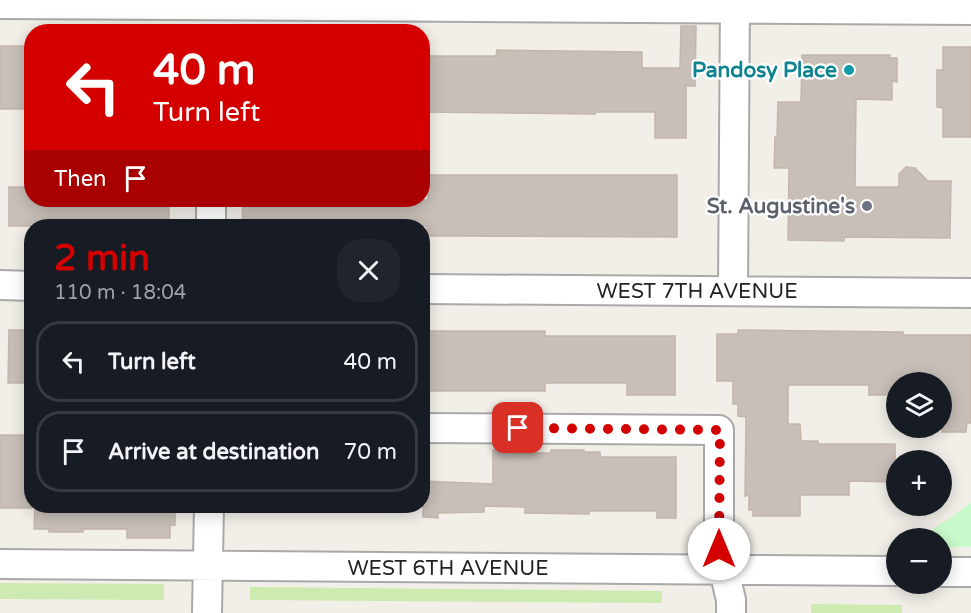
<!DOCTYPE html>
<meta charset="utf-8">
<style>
:root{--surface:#171b24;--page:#20242c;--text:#f1f3f6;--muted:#9ea1a6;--line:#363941;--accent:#d40000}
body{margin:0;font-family:"Varela Round",sans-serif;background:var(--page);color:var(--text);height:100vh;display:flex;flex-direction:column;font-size:22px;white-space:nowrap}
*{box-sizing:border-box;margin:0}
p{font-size:20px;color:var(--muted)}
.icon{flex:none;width:33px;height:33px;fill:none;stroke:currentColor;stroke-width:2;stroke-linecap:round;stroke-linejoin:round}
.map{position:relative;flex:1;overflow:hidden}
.details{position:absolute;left:24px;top:219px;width:406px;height:294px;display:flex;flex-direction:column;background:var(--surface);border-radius:24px;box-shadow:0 3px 15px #0003}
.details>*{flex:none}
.banner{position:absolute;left:24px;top:24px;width:406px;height:183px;border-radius:24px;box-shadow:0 3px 15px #0003;background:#d40000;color:#fff;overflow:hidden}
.tools{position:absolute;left:886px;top:372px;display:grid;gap:12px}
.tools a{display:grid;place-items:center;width:66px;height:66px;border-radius:50%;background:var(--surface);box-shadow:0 3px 15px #0003;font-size:30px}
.pin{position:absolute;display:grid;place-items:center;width:51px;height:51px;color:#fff;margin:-26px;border-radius:12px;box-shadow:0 3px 9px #0006}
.me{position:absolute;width:66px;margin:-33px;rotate:0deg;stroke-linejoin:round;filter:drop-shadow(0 0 4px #0008)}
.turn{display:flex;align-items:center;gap:21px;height:126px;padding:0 30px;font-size:27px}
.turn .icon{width:78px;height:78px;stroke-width:2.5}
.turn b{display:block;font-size:42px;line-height:51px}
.then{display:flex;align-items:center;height:57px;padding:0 30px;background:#0003;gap:12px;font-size:22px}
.round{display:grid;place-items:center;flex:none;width:63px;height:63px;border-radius:24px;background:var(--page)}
.head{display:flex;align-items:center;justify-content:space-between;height:102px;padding:0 30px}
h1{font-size:36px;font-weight:700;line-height:45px;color:var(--accent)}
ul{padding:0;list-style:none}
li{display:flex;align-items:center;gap:18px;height:81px;margin:0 12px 9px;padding:0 18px;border:3px solid var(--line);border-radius:24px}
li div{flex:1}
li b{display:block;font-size:22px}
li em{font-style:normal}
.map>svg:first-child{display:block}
.grass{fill:#cdebb0}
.park{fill:#c8facc}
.building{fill:#c7bfb8;stroke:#c4b6ab;stroke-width:1.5}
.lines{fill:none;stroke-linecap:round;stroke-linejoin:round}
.minor-casing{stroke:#a9a9a9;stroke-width:32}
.minor{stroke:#fff;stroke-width:28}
.route{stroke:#d40000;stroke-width:10;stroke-dasharray:0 18}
.culture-dot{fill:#0f9aa8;stroke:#fff;stroke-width:2}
.worship-dot{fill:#6b7280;stroke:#fff;stroke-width:2}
.labels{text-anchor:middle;stroke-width:4.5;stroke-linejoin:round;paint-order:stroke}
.culture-label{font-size:21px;font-weight:bold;fill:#0d838f;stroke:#fff;text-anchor:end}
.worship-label{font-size:21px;font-weight:bold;fill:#5b616d;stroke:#fff;text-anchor:end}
.street-label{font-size:21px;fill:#222;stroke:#fff}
</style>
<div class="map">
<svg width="971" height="613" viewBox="0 0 971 613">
<rect width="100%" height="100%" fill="#f2efe9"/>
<path class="grass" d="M 0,583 L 164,584 L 164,600 L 0,599 Z
M 250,587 L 662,591 L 662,603 L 250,600 Z
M 811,604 L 902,605 L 902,613 L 811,613 Z"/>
<path class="park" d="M 971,503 L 971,547 L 942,547 L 942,538 L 921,538 Z"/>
<path class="building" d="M 681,26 L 696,26 L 695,86 L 686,86 L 686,138 L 655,138 L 655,112 L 595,112 L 595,114 L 423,112 L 423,56 L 496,56 L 497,50 L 642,52 L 642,68 L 680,68 Z
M 0,46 L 28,46 L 28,109 L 0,109 Z
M 943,47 L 971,47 L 971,137 L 943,137 L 943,108 L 937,107 L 937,70 L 943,70 Z
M 802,55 L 890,55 L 889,58 L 897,58 L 897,82 L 892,81 L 892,100 L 856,99 L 855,187 L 899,187 L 899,174 L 906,167 L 915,168 L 928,181 L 951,181 L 950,238 L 844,237 L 844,241 L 788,240 L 789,168 L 774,168 L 775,137 L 777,137 L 778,102 L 801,102 Z
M 428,175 L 677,175 L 677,237 L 427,236 L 427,226 L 242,226 L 243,200 L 428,200 Z
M 9,187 L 32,187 L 32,200 L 169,200 L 169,226 L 9,226 Z
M 9,330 L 32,330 L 32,383 L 8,383 Z
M 738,330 L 903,332 L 903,335 L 971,335 L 971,423 L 967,423 L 966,432 L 942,432 L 942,382 L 897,382 L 897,395 L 869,395 L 869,385 L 788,385 L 788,424 L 800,424 L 801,441 L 818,441 L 818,444 L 895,444 L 895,482 L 849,481 L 849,495 L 800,495 L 800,516 L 753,516 L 753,510 L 749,510 L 749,495 L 745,496 L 746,417 L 738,416 L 738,404 L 733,404 L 733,381 L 717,381 L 717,334 L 738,334 Z
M 425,331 L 545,331 L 545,336 L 675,336 L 675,395 L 627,395 L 627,383 L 545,383 L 545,391 L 425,391 Z
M 0,435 L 32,435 L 32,508 L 0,508 Z
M 493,450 L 516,450 L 516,453 L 551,453 L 551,450 L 584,450 L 584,452 L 600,452 L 600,457 L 676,457 L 676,518 L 657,518 L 657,511 L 589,511 L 589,514 L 525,513 L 525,507 L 484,506 L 484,512 L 438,513 L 438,518 L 423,517 L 423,481 L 493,484 Z
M 35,506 L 175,506 L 175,525 L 170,525 L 170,538 L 127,538 L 127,529 L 83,529 L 83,532 L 49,532 L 49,529 L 34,529 Z"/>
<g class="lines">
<defs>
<path id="minor" d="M 0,4 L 971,10
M 211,226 L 211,200
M 0,285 L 32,286
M 423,289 L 971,293
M 733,291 L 735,0
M 423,428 L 719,430 L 719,549 L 731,600 L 731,613
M 0,564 L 897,571
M 942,572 L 971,572
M 207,613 L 209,506"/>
</defs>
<use href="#minor" class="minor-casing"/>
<use href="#minor" class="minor"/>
</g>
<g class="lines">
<path class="route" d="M 518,428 L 720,430 L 719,549"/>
</g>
<circle class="culture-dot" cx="849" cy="70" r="6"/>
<circle class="worship-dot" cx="867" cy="206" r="6"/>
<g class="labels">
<g class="culture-label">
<text x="837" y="77">Pandosy Place</text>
</g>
<g class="worship-label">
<text x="855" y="213">St. Augustine's</text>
</g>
<g class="street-label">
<text x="697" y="298">WEST 7TH AVENUE</text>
<text x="448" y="575">WEST 6TH AVENUE</text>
</g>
</g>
</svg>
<div class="tools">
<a><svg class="icon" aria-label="layers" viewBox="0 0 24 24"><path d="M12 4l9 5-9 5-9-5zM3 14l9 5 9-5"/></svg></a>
<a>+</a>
<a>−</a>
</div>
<div class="pin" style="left:518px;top:428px;background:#d93025"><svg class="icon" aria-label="arrive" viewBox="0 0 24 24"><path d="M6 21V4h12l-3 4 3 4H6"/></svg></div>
<svg class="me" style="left:719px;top:549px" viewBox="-20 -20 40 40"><circle r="19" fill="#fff"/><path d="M0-13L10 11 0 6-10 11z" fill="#d40000"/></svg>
<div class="banner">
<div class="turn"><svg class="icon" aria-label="left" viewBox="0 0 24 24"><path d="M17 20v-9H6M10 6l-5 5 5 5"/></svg><div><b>40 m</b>Turn left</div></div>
<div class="then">Then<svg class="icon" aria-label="arrive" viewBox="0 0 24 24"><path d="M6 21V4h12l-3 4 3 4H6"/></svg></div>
</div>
<section class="details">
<div class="head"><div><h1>2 min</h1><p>110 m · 18:04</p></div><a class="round"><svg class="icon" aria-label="close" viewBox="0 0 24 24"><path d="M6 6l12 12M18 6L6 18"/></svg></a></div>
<ul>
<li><svg class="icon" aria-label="left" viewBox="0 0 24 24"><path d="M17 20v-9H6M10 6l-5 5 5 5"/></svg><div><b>Turn left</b></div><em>40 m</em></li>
<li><svg class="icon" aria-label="arrive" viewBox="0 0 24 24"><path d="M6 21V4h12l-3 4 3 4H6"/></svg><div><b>Arrive at destination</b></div><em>70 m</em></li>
</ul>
</section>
</div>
